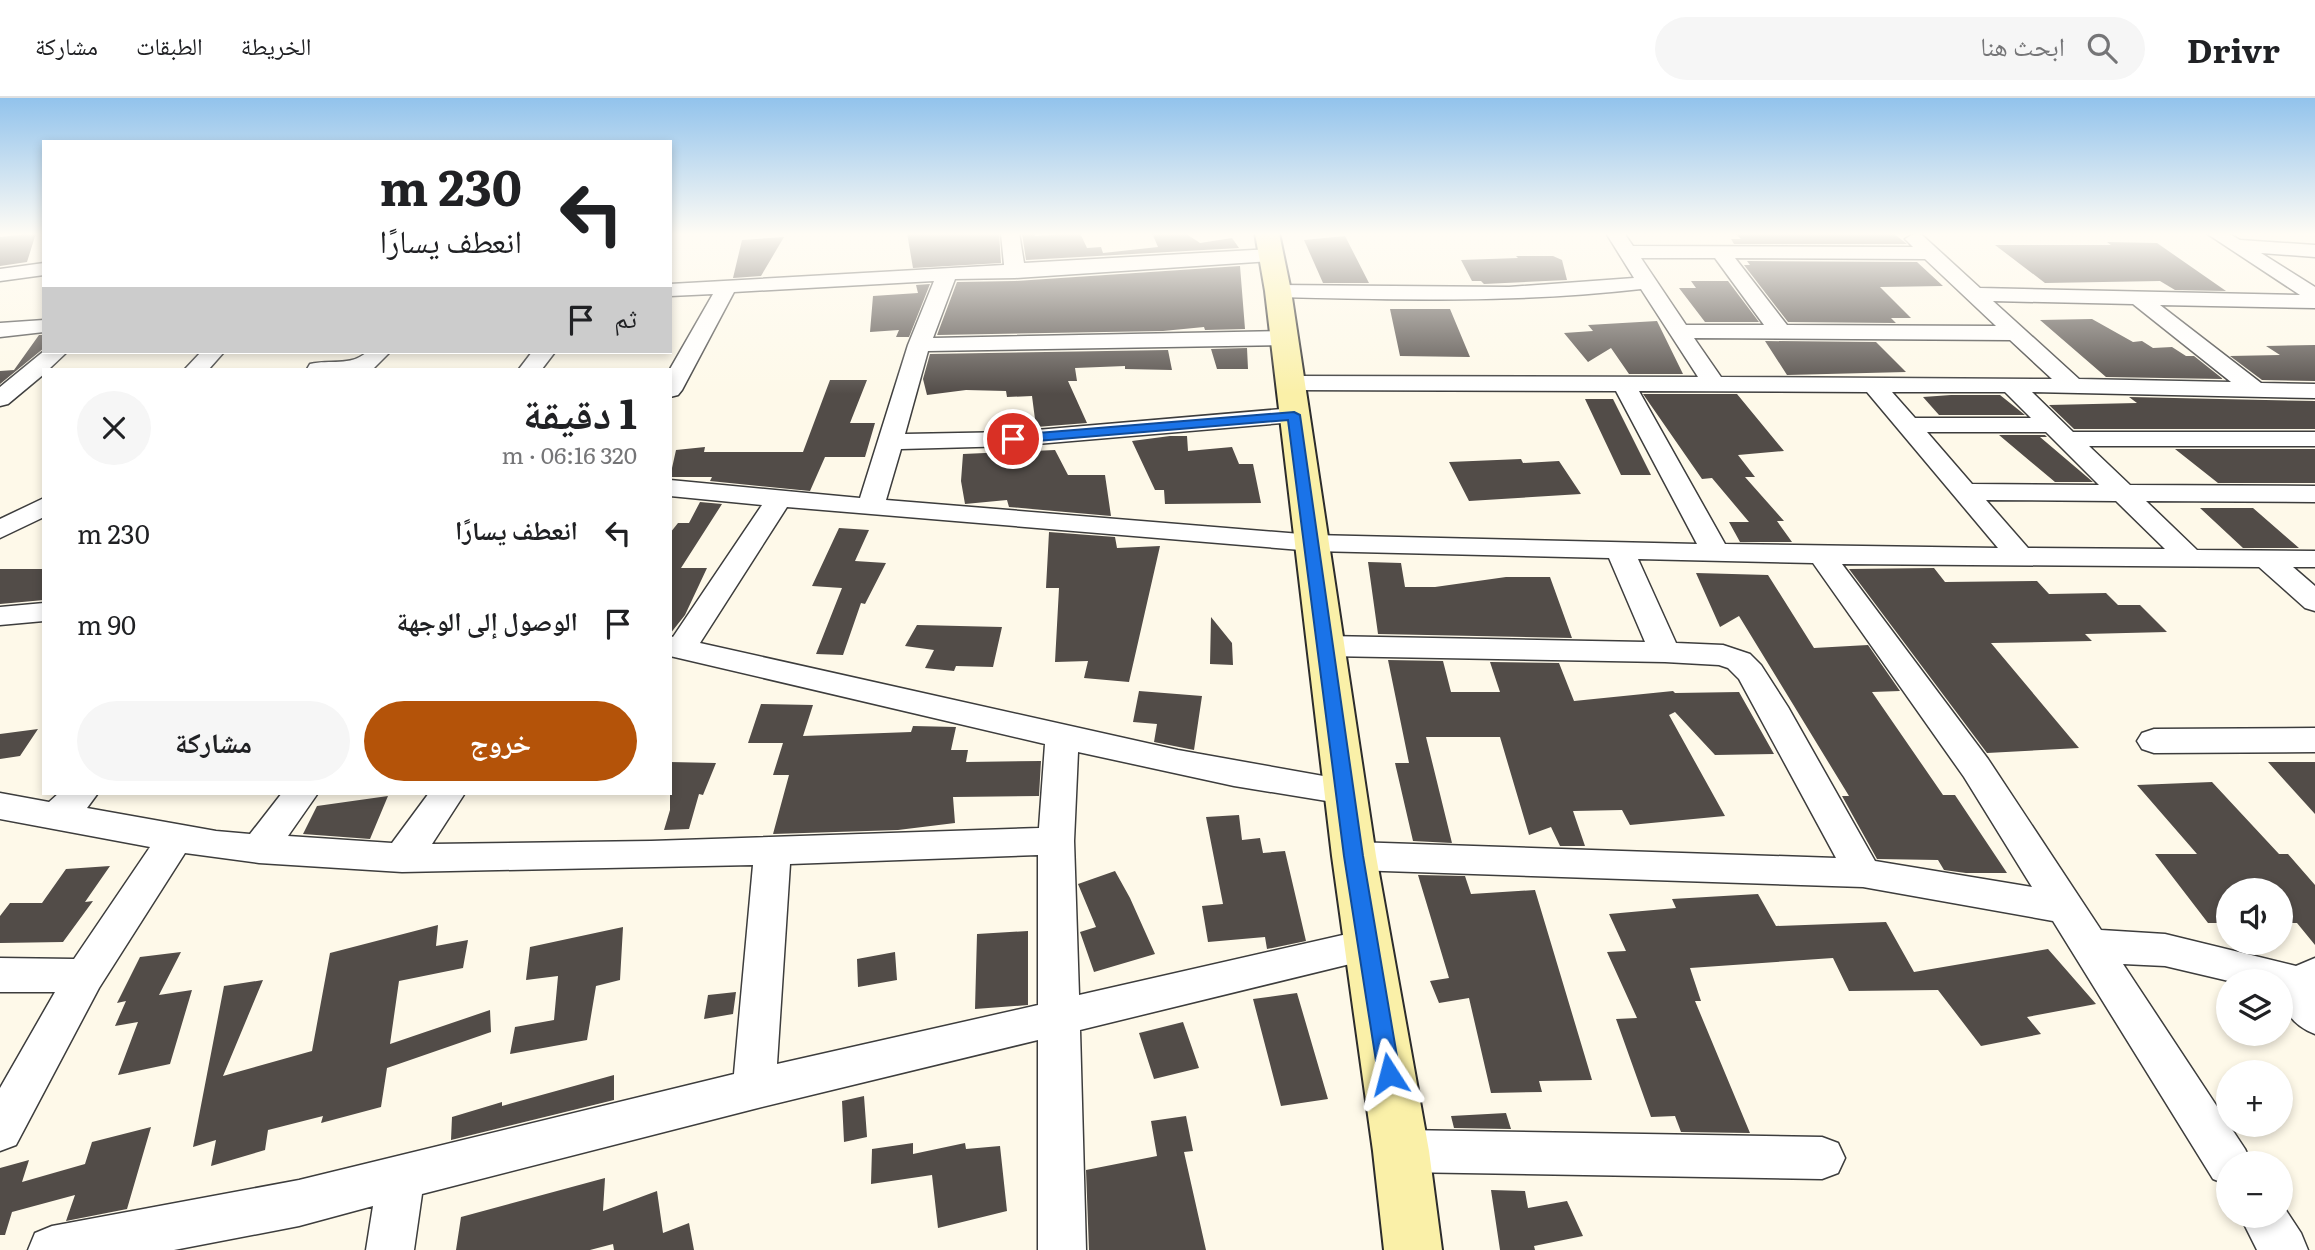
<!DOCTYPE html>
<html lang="ar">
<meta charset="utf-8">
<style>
:root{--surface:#fff;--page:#f6f6f6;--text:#202124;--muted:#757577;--line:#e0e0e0;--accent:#b45309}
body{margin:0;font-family:Literata,"Noto Naskh Arabic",serif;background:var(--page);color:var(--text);direction:rtl;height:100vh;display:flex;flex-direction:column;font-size:26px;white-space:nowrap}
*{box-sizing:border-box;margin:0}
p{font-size:23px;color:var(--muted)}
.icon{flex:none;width:38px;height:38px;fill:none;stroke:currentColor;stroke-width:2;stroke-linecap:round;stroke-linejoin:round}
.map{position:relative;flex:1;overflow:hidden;direction:ltr}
.sheet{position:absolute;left:42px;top:270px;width:630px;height:427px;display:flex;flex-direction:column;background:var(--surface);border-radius:0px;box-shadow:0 4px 10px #0003;direction:rtl}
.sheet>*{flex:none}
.guide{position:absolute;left:42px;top:42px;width:630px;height:214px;border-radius:0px;box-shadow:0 4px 10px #0003;direction:rtl;background:#fff;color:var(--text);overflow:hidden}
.tools{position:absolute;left:2216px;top:780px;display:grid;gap:14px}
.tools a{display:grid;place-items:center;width:77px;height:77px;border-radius:50%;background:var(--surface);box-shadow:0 4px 10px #0003;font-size:35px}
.pin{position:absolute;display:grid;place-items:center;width:60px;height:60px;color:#fff;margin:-30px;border:4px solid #fff;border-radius:50%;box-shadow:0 2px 7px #0007}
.me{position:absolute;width:77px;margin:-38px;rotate:351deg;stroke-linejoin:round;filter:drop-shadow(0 0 5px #0008)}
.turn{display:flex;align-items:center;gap:24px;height:147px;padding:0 35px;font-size:32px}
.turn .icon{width:91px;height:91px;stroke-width:2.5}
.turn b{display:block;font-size:49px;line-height:60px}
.then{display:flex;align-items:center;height:66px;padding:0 35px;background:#0003;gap:14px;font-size:26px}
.round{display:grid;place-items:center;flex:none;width:74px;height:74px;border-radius:37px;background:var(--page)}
.headline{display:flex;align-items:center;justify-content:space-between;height:119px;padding:0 35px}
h1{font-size:42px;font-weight:700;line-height:52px}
.button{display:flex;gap:14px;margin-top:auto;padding:14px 35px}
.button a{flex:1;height:80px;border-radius:42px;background:var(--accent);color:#fff;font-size:28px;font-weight:700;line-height:80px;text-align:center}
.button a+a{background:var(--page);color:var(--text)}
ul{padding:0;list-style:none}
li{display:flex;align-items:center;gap:21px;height:91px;padding:0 35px}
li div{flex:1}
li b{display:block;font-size:26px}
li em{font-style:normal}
header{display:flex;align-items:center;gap:42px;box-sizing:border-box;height:98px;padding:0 35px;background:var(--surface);border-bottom:2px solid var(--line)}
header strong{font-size:33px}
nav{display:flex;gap:38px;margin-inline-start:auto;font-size:24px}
.search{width:490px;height:63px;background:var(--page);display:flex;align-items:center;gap:18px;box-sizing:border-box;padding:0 24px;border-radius:38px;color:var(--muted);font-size:26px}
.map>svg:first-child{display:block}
.building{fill:#524c48}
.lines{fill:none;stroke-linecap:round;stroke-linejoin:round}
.street-casing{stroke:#3d3d3d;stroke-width:3}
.secondary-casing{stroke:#2c2c2c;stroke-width:4}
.street{fill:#fff;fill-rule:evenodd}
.secondary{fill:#faf0a8;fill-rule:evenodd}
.route{fill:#1a73e8;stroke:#114b97;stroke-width:2}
</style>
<header>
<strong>Drivr</strong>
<div class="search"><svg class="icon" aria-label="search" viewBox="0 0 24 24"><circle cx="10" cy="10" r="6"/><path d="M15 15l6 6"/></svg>ابحث هنا</div>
<nav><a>الخريطة</a><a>الطبقات</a><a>مشاركة</a></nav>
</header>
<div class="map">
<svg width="2315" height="1152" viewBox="0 0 2315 1152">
<rect width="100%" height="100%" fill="#fef9e9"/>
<path class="building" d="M 36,135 L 27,164 L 0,168 L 0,139 Z
M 907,135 L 999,135 L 1001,165 L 913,170 Z
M 1022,135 L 1035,135 L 1035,138 L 1080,135 L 1087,150 L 1101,149 L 1103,155 L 1158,149 L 1152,135 L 1185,135 L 1200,145 L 1232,140 L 1239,150 L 1026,162 Z
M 1735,135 L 1893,135 L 1907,146 L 1734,146 L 1731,141 L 1741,141 Z
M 1345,138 L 1369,185 L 1323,185 L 1304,142 Z
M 784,139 L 761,178 L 733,180 L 742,142 Z
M 2107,144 L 2157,145 L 2226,193 L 2175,192 L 2160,183 L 2045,185 L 1995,147 L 2111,147 Z
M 1516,158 L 1553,158 L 1562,162 L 1567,182 L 1484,186 L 1481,183 L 1472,183 L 1461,162 L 1518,160 Z
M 1747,163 L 1917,164 L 1943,188 L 1880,189 L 1911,220 L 1891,220 L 1896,225 L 1788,224 L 1744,167 L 1750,167 Z
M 1240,168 L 1245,231 L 1205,232 L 1204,229 L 1163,233 L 937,237 L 957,184 L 1015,183 Z
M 1691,183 L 1728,183 L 1759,224 L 1705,224 L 1679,190 L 1696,190 Z
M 930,186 L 909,239 L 896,239 L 899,232 L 870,234 L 873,198 L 918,195 L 916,187 Z
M 1390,211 L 1450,211 L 1470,259 L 1400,258 Z
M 2092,221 L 2133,244 L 2142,243 L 2153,250 L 2172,249 L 2186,258 L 2194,258 L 2223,281 L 2106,279 L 2040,222 Z
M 1657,223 L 1683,276 L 1629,276 L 1611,250 L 1588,264 L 1564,235 L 1593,233 L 1588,227 Z
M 39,237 L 44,237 L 44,250 L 0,286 L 0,273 L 14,272 Z
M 1765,243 L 1876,244 L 1906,274 L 1787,277 Z
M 2315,247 L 2315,283 L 2262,282 L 2230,258 L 2280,257 L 2266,248 Z
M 1247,250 L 1248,271 L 1217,271 L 1211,251 Z
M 1168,252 L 1172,272 L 1125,271 L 1125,268 L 1075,270 L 1077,283 L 1068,283 L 1087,325 L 1036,329 L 1032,298 L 1007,299 L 1006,293 L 966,292 L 927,297 L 923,281 L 930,256 Z
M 830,282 L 867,282 L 850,325 L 875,325 L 865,359 L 825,359 L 810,393 L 710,383 L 712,379 L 670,379 L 676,352 L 705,349 L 704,354 L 803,354 Z
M 1643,296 L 1737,296 L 1784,353 L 1738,357 L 1755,379 L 1745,379 L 1784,423 L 1777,423 L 1792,444 L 1740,444 L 1729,424 L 1749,424 L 1712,380 L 1702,381 Z
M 1951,297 L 2000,297 L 2025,317 L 1939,317 L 1923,299 Z
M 2129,299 L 2315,303 L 2315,331 L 2074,331 L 2049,307 L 2137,305 Z
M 1585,301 L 1613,301 L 1651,377 L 1621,377 Z
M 1999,337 L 2045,337 L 2047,339 L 2040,339 L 2093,384 L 2055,384 Z
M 1170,338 L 1187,338 L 1188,353 L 1232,349 L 1239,366 L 1253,366 L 1261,405 L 1165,406 L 1164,392 L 1155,392 L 1132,343 Z
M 2175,351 L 2315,351 L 2315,385 L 2218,385 Z
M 1055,352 L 1068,377 L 1105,377 L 1111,418 L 1009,409 L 1007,402 L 965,406 L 961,383 L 963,356 Z
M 1521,361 L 1523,365 L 1559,363 L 1581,396 L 1469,403 L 1449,364 Z
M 700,404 L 722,406 L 681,470 L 707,470 L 685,517 L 670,536 L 670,435 L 678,425 L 689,425 Z
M 2200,410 L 2253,410 L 2299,450 L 2243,450 Z
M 839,430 L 869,432 L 855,463 L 886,465 L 865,506 L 861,505 L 843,557 L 816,556 L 842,490 L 812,488 Z
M 1049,434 L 1115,439 L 1117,450 L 1160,448 L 1129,584 L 1084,580 L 1088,563 L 1055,564 L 1059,490 L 1046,490 Z
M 1368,464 L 1401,465 L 1405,489 L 1435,489 L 1506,479 L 1550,479 L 1572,540 L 1378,536 Z
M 1934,470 L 1945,484 L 2037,483 L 2049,496 L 2106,495 L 2118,507 L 2140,507 L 2167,534 L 2085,536 L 2092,543 L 1991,545 L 2079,650 L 1987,655 L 1849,471 Z
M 0,471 L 44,471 L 44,502 L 0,506 Z
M 1696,475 L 1768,477 L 1814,550 L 1868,547 L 1900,593 L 1872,594 L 1943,697 L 1955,697 L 2007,775 L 1966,775 L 1944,772 L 1938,762 L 1877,761 L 1842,698 L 1849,698 L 1739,518 L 1720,529 Z
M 1211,519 L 1232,545 L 1233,567 L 1210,566 Z
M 917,527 L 1002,529 L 993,569 L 956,568 L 954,573 L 925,570 L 934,552 L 905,548 Z
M 1388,562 L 1443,563 L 1451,594 L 1500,594 L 1490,564 L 1559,565 L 1574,603 L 1673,593 L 1675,595 L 1739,594 L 1774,656 L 1715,657 L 1675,614 L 1669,617 L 1725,718 L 1630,727 L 1622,712 L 1573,713 L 1585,748 L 1560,748 L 1551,729 L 1529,737 L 1500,639 L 1426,639 L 1452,745 L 1413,743 L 1395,665 L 1409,665 Z
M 1139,593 L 1202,598 L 1194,652 L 1154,644 L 1157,626 L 1133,624 Z
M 761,606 L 813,607 L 803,638 L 911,634 L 913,628 L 956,629 L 951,652 L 968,652 L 966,664 L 1041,663 L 1039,698 L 953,699 L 955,725 L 898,732 L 773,736 L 789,677 L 773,677 L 783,645 L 748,645 Z
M 38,631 L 20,658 L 0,661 L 0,636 Z
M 670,664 L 716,665 L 703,697 L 699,696 L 689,731 L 664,732 L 670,712 Z
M 2268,664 L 2315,664 L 2315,716 Z
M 2212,684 L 2279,756 L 2288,756 L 2315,787 L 2315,847 L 2297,825 L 2280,825 L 2280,793 L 2228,793 L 2228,825 L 2208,825 L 2155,756 L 2197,756 L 2137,687 Z
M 388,698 L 370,741 L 303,736 L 317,708 Z
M 1239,717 L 1242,742 L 1260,740 L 1263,755 L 1285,753 L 1306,843 L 1267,851 L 1265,839 L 1208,844 L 1202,808 L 1223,806 L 1206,719 Z
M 110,768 L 85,804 L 93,803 L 63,844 L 0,845 L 0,818 L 10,805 L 42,805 L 66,771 Z
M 1115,773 L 1130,800 L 1155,856 L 1094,874 L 1080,834 L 1096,829 L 1078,786 Z
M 1418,777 L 1465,778 L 1471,796 L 1535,792 L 1592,982 L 1539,983 L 1542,994 L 1491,995 L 1469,900 L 1439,905 L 1430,883 L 1449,880 Z
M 1758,796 L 1776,828 L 1886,824 L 1914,874 L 2048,851 L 2096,906 L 2027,919 L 2041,936 L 1981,948 L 1938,892 L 1849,893 L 1833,860 L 1690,870 L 1701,903 L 1695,903 L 1750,1035 L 1681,1034 L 1675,1018 L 1651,1019 L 1616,921 L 1637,920 L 1607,854 L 1626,853 L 1609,816 L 1676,810 L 1672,801 Z
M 438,827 L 436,848 L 468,842 L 463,870 L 399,883 L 390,946 L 490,912 L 491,934 L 387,970 L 381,1009 L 321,1025 L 323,1018 L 268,1032 L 265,1052 L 211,1068 L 216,1042 L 193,1049 L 224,888 L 263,882 L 223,978 L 312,953 L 330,855 Z
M 623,829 L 620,882 L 596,888 L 587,942 L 510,956 L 515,929 L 554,922 L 558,878 L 526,882 L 530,849 Z
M 1028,833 L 1028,907 L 975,911 L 977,836 Z
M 181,854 L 159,897 L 192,892 L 170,966 L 118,977 L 138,924 L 115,928 L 126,903 L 117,905 L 140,859 Z
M 895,854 L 897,882 L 858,889 L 857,861 Z
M 736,894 L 733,916 L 704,921 L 708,897 Z
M 1297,895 L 1328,1001 L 1281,1008 L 1253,901 Z
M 1183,924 L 1199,970 L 1154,981 L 1139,935 Z
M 614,977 L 614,1002 L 451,1042 L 452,1019 L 502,1004 L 502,1008 Z
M 864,998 L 867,1039 L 844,1044 L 842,1003 Z
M 1506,1015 L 1511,1031 L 1454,1030 L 1451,1018 Z
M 1186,1018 L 1193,1053 L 1184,1054 L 1206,1152 L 1089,1152 L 1086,1072 L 1157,1058 L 1151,1023 Z
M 151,1029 L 127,1111 L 66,1123 L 75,1097 L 12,1114 L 5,1137 L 0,1137 L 0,1070 L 29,1062 L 22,1084 L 85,1066 L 92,1044 Z
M 913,1045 L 913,1056 L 965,1045 L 966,1051 L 1000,1048 L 1007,1113 L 938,1130 L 932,1077 L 871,1086 L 872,1051 Z
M 605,1080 L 603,1113 L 657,1093 L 663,1135 L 689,1125 L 694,1152 L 614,1152 L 613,1146 L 590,1152 L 456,1152 L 461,1119 Z
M 1491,1092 L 1525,1093 L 1528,1110 L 1567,1103 L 1583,1138 L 1534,1148 L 1535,1152 L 1500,1152 Z"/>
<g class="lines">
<defs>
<path id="street" d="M 1001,135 L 1019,135 L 1024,165 L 1271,151 L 1281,157 L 1271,163 L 1015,180 L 955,181 L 933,240 L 1283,233 L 1291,235 L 1294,240 L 1291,245 L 1283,247 L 928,253 L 905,336 L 1013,334 L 1294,310 L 1303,312 L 1306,317 L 1303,322 L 1294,324 L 1013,348 L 901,351 L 886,402 L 1313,437 L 1697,446 L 1616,293 L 1290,292 L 1282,290 L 1278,285 L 1282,280 L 1290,278 L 1698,279 L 1641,191 C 1520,205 1399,202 1278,199 L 1271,197 L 1268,193 L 1271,189 L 1278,187 L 1509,189 L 1634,180 L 1606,135 L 1624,135 L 1633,148 L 1913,149 L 1905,141 L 1915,135 L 1922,137 L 1980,190 L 2300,197 L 2206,135 L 2228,135 L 2240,142 L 2315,147 L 2315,159 L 2261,155 L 2315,189 L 2315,210 L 2160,207 L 2261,285 L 2315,286 L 2315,300 L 2032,294 L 2073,334 L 2315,334 L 2315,348 L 2089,348 L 2130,387 L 2315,388 L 2315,404 L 2146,403 L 2197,452 L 2315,453 L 2315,469 L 2293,469 L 2315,488 L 2315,513 L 2305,510 L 2259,469 L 1842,466 L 1988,661 L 2101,832 L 2165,836 L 2296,868 L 2315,860 L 2315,936 C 2291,927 2280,909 2280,884 L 2233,884 L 2165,868 L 2123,866 L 2245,1051 L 2252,1066 L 2228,1066 L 2228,1087 L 2213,1081 L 2053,823 L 1863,789 L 1354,772 L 1341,768 L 1336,758 L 1341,748 L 1354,744 L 1836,760 L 1739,581 L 1728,570 L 1719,567 L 1665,564 L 1326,558 L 1315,555 L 1311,548 L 1315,541 L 1326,538 L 1645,544 L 1609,460 L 1313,453 L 787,409 L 700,545 L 1178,652 L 1357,684 L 1362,693 L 1357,702 L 1345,706 L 1234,688 L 1078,654 L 1074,743 L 1079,897 L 1369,831 L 1383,836 L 1389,847 L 1383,858 L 1080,932 L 1086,1152 L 1038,1152 L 1038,942 L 754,1011 L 422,1096 L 414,1152 L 366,1152 L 373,1108 L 299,1128 L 174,1152 L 28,1152 L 35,1135 L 52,1128 L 299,1082 L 734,976 L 753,767 L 402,774 L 259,765 L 185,755 L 99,890 L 16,1047 L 0,1053 L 0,990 L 55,894 L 0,894 L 0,860 L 74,861 L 150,749 L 0,721 L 0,695 L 49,704 L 59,695 L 98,695 L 87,710 L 216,733 L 250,736 L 282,695 L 318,695 L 288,738 L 392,745 L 429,695 L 465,695 L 432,746 L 651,743 L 1039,730 L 1045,646 L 670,558 L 670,538 L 673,539 L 762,407 L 670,398 L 670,382 L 860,400 L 908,247 L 934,183 L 734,194 L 682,292 L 678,297 L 670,299 L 670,271 L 713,196 L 670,198 L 670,186 L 1004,167 ZM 1641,160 L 1715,160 L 1764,227 L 1686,227 ZM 1735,160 L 1925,161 L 1996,228 L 1787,227 ZM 1993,203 L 2133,206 L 2231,284 L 2079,281 ZM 1694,240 L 2010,242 L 2052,281 L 1721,279 ZM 1639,293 L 1867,294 L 1998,450 L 1725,446 ZM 1892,294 L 2005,294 L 2031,320 L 1915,320 ZM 1927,334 L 2046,334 L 2099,387 L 1972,386 ZM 1986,402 L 2116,403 L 2165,451 L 2028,450 ZM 1638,461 L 1813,465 L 1964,679 L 2032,789 L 1875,763 L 1788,609 L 1761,567 L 1750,556 L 1723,547 L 1676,545 ZM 1038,757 L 1038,907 L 777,966 L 790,766 Z
M 44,165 L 44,177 L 0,183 L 0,171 Z
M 44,222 L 44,234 L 0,239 L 0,225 Z
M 44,253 L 67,254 L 49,271 L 44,271 L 44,276 L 8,306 L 0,308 L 0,289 Z
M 201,254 L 224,254 L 209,271 L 185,271 Z
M 367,254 L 390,254 L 373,271 L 307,271 L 310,266 C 330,261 350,269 367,254 Z
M 532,254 L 555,254 L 542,271 L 519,271 Z
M 44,400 L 44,419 L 0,440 L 0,421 Z
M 44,505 L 44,523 L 0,527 L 0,509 Z
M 2315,630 L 2315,654 L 2154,655 L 2142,651 L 2137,643 L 2142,635 L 2154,631 Z
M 1401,1032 L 1822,1039 L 1838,1045 L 1845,1060 L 1838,1075 L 1822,1081 L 1401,1074 L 1385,1068 L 1378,1053 L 1385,1038 Z
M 2280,1103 L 2301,1135 L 2308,1152 L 2257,1152 L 2240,1118 L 2280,1118 Z"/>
<path id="secondary" d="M 1255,135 L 1279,135 L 1291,193 L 1376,758 L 1429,1053 L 1442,1152 L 1384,1152 L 1373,1053 L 1332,758 L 1265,193 Z"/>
</defs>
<use href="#street" class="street-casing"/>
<use href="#secondary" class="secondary-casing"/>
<use href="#street" class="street"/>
<use href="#secondary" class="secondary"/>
</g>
<linearGradient id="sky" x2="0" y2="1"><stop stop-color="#92c3ec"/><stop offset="0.46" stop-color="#fffcf5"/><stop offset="1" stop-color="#fffcf5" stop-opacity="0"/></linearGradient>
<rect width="2315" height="296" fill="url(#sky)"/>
<path class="route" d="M 1294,314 L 1300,317 L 1363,758 L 1400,976 L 1396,982 L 1389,985 L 1381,982 L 1378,976 L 1344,758 L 1288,322 L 1013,345 L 1007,341 L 1013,337 Z"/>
</svg>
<div class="tools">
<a><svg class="icon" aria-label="sound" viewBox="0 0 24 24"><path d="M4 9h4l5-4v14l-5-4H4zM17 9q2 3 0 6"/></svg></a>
<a><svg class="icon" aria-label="layers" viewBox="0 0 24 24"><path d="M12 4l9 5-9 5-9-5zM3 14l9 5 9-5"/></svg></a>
<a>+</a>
<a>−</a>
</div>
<div class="pin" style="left:1013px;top:341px;background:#d93025"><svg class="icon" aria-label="arrive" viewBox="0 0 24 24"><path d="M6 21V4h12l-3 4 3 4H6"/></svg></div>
<svg class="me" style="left:1389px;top:976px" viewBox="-20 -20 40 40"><path d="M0-17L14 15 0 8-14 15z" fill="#1a73e8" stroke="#fff" stroke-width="4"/></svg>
<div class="guide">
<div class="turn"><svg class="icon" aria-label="left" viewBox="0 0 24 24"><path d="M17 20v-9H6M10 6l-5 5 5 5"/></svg><div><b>230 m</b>انعطف يسارًا</div></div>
<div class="then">ثم<svg class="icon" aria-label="arrive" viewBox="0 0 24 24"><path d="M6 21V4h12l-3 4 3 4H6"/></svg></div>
</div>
<section class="sheet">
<div class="headline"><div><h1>1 دقيقة</h1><p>320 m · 06:16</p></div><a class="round"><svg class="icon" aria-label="close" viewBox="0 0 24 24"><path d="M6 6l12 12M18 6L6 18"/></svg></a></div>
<ul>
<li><svg class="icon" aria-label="left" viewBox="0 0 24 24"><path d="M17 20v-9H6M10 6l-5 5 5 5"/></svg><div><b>انعطف يسارًا</b></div><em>230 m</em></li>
<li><svg class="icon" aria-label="arrive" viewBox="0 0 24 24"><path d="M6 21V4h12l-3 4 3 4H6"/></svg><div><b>الوصول إلى الوجهة</b></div><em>90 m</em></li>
</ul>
<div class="button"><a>خروج</a><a>مشاركة</a></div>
</section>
</div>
